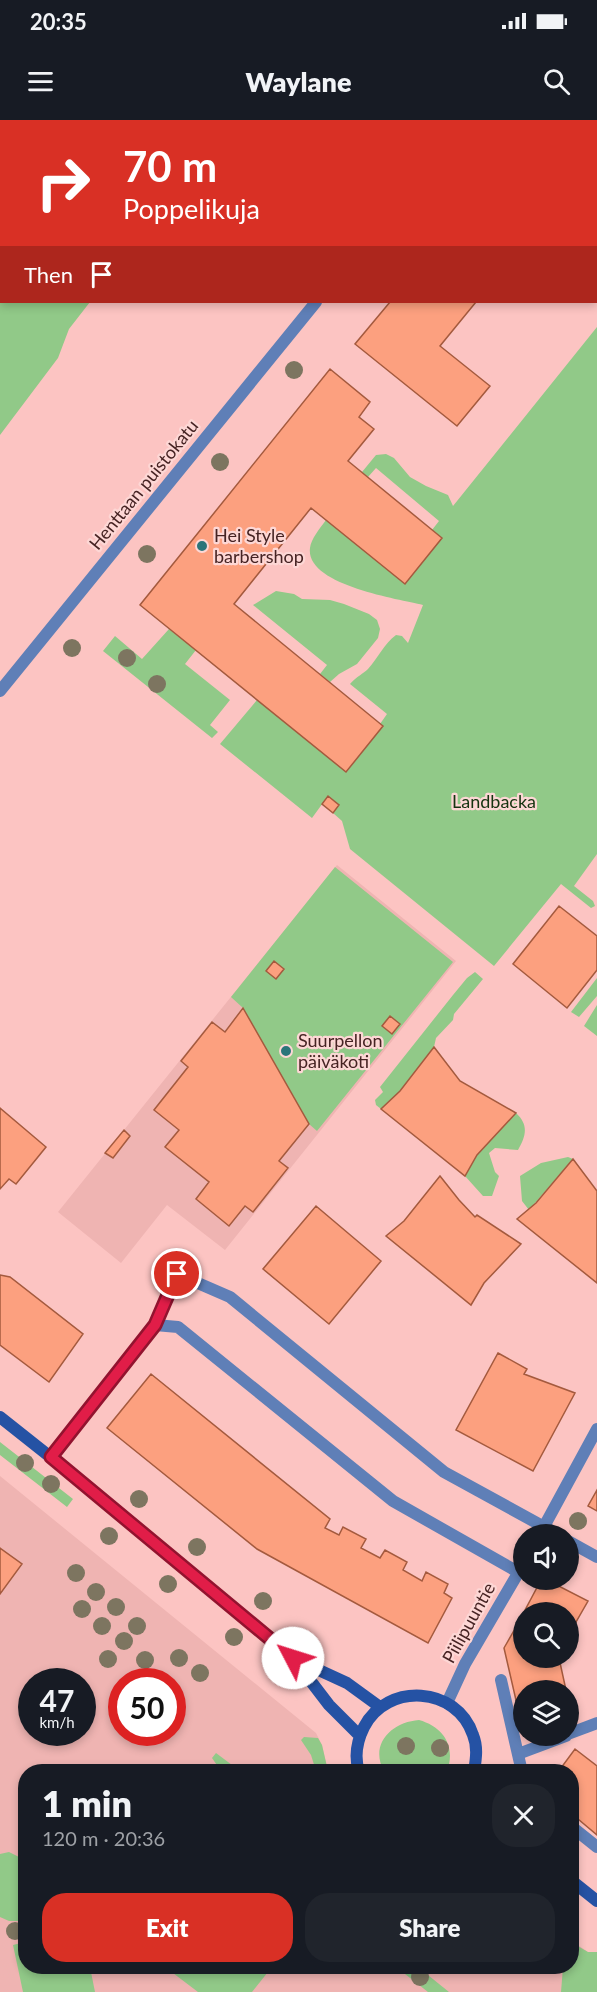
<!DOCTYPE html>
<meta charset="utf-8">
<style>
:root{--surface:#171b24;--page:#20242c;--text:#f1f3f6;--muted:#9ea1a6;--accent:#d93025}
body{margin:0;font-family:Lato,sans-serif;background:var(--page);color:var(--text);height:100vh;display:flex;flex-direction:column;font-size:22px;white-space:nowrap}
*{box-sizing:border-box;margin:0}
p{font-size:20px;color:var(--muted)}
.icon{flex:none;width:33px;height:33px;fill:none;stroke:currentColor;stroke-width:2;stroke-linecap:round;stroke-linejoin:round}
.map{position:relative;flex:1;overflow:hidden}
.details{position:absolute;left:18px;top:1644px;width:561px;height:210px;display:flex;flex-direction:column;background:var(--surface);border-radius:24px;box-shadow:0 3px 9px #0003}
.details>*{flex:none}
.guide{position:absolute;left:0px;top:0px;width:597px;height:183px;box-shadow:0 3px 9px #0003;background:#d93025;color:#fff;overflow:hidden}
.tools{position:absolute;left:513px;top:1404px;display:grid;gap:12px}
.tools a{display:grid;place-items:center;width:66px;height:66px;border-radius:50%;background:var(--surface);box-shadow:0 3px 9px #0003;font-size:30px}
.speed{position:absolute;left:18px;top:1548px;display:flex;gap:12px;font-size:30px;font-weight:700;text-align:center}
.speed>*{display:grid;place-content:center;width:78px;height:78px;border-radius:50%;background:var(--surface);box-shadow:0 3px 9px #0003;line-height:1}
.speed small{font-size:15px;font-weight:400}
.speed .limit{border:9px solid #d22;background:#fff;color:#111}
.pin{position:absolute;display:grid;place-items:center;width:51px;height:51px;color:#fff;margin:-26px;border:3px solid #fff;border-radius:50%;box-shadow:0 2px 6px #0007}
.me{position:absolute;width:66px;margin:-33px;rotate:310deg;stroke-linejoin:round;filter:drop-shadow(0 0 4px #0008)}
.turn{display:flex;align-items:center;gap:21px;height:126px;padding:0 24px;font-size:27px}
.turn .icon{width:78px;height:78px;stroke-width:2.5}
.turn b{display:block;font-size:42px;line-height:51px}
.then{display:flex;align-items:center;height:57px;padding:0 24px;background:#0003;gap:12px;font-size:22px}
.round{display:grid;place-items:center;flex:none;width:63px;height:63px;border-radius:24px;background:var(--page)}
.summary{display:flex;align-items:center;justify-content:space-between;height:102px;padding:0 24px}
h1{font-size:36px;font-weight:800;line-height:45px}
.action{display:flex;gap:12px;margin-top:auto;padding:12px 24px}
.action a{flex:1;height:69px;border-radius:24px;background:var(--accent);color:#fff;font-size:24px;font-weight:800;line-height:69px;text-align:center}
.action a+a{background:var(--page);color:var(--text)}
.status{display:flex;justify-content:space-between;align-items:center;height:42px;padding:0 30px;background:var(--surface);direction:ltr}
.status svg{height:16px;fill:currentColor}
header{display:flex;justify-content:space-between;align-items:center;height:78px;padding:0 24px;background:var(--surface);font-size:27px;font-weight:800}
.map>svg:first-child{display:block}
.built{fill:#efb4b2;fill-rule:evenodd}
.green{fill:#91c988}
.building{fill:#fca07f;stroke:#a45a3e;stroke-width:1.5}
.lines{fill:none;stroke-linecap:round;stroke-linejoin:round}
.service{stroke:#5f7fb7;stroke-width:12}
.minor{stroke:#5f7fb7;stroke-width:12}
.secondary{stroke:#2552a4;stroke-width:12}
.tree{fill:#7d7560}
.route-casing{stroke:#92132f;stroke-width:15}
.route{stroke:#e11d48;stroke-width:10}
.poi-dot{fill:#2b757a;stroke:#fdd7d5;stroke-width:2}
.labels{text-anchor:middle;stroke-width:4.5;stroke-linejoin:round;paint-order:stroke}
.street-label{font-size:18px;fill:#462323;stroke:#fdd7d5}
.poi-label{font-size:18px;fill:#462323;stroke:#fdd7d5;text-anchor:start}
.park-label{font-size:18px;fill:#153410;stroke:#fdd7d5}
</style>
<div class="status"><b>20:35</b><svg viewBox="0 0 49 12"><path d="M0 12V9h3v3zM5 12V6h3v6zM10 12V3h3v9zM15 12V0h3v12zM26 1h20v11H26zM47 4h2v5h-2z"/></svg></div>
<header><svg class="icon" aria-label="menu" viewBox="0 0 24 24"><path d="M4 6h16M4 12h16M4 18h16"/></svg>Waylane<svg class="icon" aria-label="search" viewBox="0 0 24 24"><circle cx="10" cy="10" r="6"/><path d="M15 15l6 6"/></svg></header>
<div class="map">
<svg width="597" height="1872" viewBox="0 0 597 1872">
<rect width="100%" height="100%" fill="#fcc4c2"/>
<path class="built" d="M 337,745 L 456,841 L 225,1130 L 167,1085 L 121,1143 L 58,1092 Z
M 0,1356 L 316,1613 L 322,1625 L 328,1651 L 26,1652 L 26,1846 L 572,1846 L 572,1821 L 588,1832 L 597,1832 L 597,1872 L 0,1872 ZM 32,1562 L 82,1562 L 82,1612 L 32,1612 ZM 122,1562 L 172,1562 L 172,1612 L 122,1612 Z"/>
<path class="green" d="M 0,0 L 225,0 L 224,2 L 2,2 L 2,182 L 90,182 L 69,209 L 58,238 L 0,315 Z
M 597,207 L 597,734 L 574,766 L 593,781 L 595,786 L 591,788 L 561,764 L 494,846 L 350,729 L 342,701 L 333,693 L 339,685 L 328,676 L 312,698 L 220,624 L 257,580 L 347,651 L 383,606 L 380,604 L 387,594 L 350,564 C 357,556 363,554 368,549 C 378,538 384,524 396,515 L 402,516 L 408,523 L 423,485 C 398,479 305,465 310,428 C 311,419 320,408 326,400 L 405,464 L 442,418 L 432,410 L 439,401 L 376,348 L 368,357 L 362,352 L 376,335 L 386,334 L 394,338 L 410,357 L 426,366 L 448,375 L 453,386 Z
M 276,471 L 294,474 L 302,479 L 330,480 L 344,484 L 369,494 L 377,500 L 380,509 L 378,518 L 357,544 L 339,554 L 330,562 L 320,554 L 327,545 L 253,485 Z
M 169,509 L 196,530 L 185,544 L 230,580 L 210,605 L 218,612 L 212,618 L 103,531 L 115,516 L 142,539 Z
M 335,747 L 453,842 L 317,1011 L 309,1004 L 243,888 L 231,877 Z
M 475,852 L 483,859 L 454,894 L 453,900 L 436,918 L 434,927 L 400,971 L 381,989 L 376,985 L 375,980 L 383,972 L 380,967 L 453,875 L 467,858 Z
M 597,858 L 597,876 L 579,897 L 571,892 Z
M 597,885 L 597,916 L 584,906 Z
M 516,993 C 529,1005 526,1016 518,1030 L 495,1028 L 489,1033 L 495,1052 L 499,1056 L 492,1076 L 483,1076 L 465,1056 L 477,1035 Z
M 568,1037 L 573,1039 L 529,1090 L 522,1081 L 520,1056 L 541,1043 Z
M 0,1322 L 73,1379 L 67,1387 L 0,1335 Z
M 419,1600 C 444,1607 456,1627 447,1651 L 384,1651 C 369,1624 392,1602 419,1600 Z
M 304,1617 L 318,1618 L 322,1625 L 328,1651 L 316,1651 L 311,1635 L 301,1620 Z
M 216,1633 L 240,1651 L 221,1651 L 212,1638 Z
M 9,1732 L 25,1740 L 25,1801 L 9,1801 L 0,1797 L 0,1734 Z
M 25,1822 L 26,1846 L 90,1847 L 95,1872 L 23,1872 L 13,1825 Z
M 576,1825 L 588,1832 L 597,1832 L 597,1872 L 561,1872 L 563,1847 L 572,1846 L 572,1830 Z
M 165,1847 L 272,1847 L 252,1872 L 198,1872 Z
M 396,1847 L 418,1847 L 449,1872 L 428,1872 Z"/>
<path class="building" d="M 536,0 L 585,0 L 587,2 L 535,2 Z
M 596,9 L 597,10 L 597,68 L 596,66 Z
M 390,182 L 476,182 L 440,226 L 490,266 L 457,306 L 355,224 Z
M 330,249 L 370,282 L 359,297 L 374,309 L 348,341 L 442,418 L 405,464 L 311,388 L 234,484 L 383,606 L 346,652 L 140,485 Z
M 328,676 L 339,685 L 333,693 L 322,684 Z
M 559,786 L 597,816 L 597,850 L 567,888 L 513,844 Z
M 274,841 L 284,849 L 276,859 L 266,851 Z
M 243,888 L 309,1004 L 279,1041 L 288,1048 L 253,1092 L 245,1086 L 229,1106 L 196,1079 L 209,1062 L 165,1027 L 179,1010 L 154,990 L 188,947 L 181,941 L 212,902 L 225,912 Z
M 390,896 L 400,904 L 392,914 L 382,906 Z
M 434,927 L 460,961 L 516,993 L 477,1035 L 465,1056 L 381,989 L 400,971 Z
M 0,988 L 46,1027 L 16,1064 L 9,1059 L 0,1069 Z
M 124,1010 L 130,1016 L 113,1038 L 105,1033 Z
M 573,1039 L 597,1071 L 597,1163 L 517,1099 L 536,1083 Z
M 440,1056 L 459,1080 L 475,1097 L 477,1095 L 521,1124 L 484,1163 L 471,1185 L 386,1116 L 404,1101 Z
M 316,1086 L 381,1141 L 329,1204 L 263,1149 Z
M 0,1155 L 10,1157 L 83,1214 L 49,1262 L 0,1225 Z
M 498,1233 L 527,1249 L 524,1254 L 575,1273 L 533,1351 L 456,1310 Z
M 151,1254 L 330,1399 L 325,1408 L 339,1415 L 343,1407 L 366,1419 L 361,1428 L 380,1438 L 385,1430 L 407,1442 L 403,1450 L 422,1461 L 426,1452 L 448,1464 L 444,1473 L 452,1478 L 428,1523 L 257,1429 L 107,1308 Z
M 597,1370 L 597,1391 L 588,1386 Z
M 0,1428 L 22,1444 L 0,1474 Z
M 541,1460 L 547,1460 L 588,1481 L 568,1516 L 568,1492 L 524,1492 Z
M 524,1493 L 524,1538 L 559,1538 L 566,1570 L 524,1570 L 524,1615 L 504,1528 Z
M 568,1580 L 573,1601 L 568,1603 Z
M 575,1629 L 597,1646 L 597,1715 L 572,1694 L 572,1652 L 558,1652 Z"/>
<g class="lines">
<path class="service" d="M 177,1154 L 230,1177 L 444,1352 L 557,1414
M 155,1205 L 178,1207 L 393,1381 L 518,1452
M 568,1421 L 597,1437
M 501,1560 L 522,1652
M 568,1614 L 597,1603
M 518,1634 L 566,1616
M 572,1707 L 597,1727"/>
<path class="minor" d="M 462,2 L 464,0
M 0,571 L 316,182
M 51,1337 L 155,1205 L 177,1154
M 540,1414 L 597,1309
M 447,1583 L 465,1544 L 524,1443"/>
<path class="secondary" d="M 0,1297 L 92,1370 L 293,1538 L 329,1585 L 359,1615
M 297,1540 L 347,1563 L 380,1587
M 359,1652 C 354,1636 357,1621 364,1607 C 387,1562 457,1566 473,1615 C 478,1627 476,1639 474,1652
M 572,1761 L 597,1781"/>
</g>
<g class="tree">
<circle cx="294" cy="250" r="9"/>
<circle cx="220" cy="342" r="9"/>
<circle cx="147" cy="434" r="9"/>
<circle cx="72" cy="528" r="9"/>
<circle cx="127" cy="538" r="9"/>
<circle cx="157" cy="564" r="9"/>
<circle cx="25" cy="1343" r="9"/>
<circle cx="51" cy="1364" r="9"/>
<circle cx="139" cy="1379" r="9"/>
<circle cx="578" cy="1401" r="9"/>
<circle cx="109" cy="1416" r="9"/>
<circle cx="197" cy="1427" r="9"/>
<circle cx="76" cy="1453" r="9"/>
<circle cx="168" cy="1464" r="9"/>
<circle cx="96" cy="1472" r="9"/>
<circle cx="263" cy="1481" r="9"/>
<circle cx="116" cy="1487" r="9"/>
<circle cx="82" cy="1489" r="9"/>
<circle cx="102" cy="1506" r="9"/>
<circle cx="137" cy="1506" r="9"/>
<circle cx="234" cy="1517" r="9"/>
<circle cx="124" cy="1521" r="9"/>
<circle cx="179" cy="1538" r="9"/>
<circle cx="108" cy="1539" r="9"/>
<circle cx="145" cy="1540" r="9"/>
<circle cx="200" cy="1553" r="9"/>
<circle cx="406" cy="1626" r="9"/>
<circle cx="440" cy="1628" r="9"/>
<circle cx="15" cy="1811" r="9"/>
<circle cx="420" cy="1857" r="9"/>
</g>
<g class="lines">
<defs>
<path id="route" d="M 177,1154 L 155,1205 L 51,1337 L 293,1538"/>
</defs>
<use href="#route" class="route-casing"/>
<use href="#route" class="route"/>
</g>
<g class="poi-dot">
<circle cx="202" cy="426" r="6"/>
<circle cx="286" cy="931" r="6"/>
</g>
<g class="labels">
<g class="street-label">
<text transform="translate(144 365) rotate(-51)" y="6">Henttaan puistokatu</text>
<text transform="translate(469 1503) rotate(-61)" y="6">Piilipuuntie</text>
</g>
<g class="poi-label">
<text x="214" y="422">Hei Style<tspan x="214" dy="21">barbershop</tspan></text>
<text x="298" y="927">Suurpellon<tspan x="298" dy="21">päiväkoti</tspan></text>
</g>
<g class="park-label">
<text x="494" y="688">Landbacka</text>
</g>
</g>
</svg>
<div class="tools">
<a><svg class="icon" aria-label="sound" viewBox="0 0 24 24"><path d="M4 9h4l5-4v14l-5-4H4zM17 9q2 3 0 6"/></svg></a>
<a><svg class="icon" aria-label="search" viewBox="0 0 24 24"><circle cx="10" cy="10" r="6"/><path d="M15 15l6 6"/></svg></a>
<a><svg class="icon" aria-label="layers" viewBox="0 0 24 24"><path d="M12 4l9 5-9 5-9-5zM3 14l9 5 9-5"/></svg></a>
</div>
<div class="speed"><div>47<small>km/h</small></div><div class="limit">50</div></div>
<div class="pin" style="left:177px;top:1154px;background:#d93025"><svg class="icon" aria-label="arrive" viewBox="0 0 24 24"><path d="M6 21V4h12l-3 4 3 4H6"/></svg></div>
<svg class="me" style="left:293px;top:1538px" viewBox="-20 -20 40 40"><circle r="19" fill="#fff"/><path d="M0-13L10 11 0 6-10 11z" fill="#e11d48"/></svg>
<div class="guide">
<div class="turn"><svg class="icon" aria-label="right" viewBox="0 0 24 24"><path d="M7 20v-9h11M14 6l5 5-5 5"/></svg><div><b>70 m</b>Poppelikuja</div></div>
<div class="then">Then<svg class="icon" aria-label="arrive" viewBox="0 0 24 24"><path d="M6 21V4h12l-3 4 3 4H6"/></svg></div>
</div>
<section class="details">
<div class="summary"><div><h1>1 min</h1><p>120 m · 20:36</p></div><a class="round"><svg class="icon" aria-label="close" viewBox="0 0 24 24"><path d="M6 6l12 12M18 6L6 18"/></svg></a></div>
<div class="action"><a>Exit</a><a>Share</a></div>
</section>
</div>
